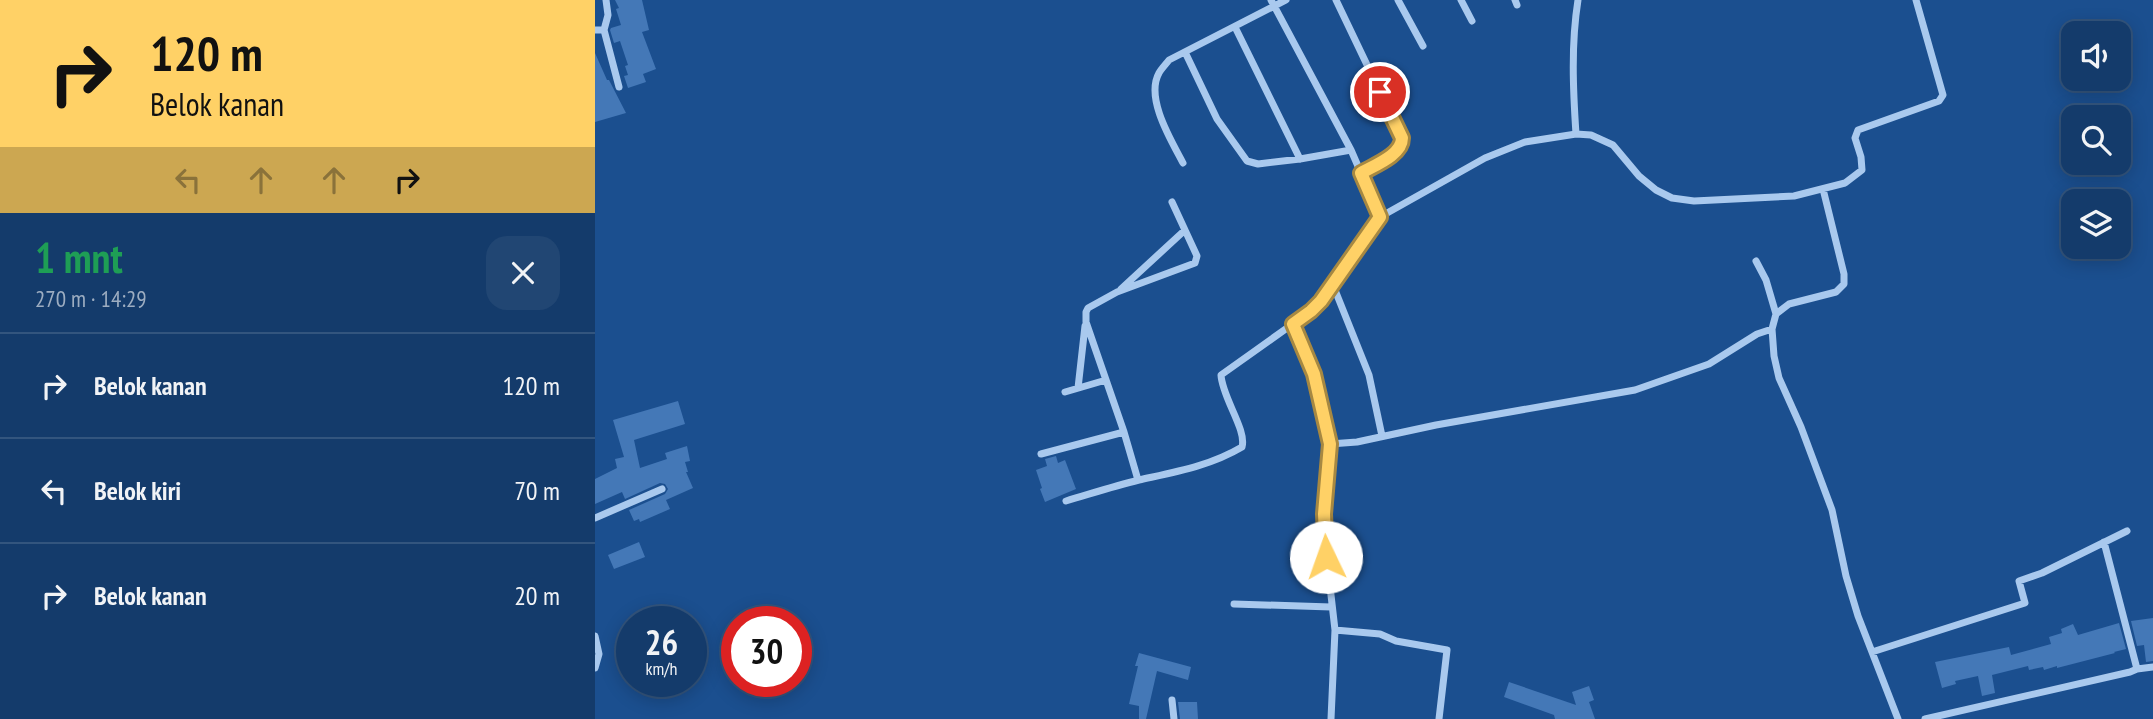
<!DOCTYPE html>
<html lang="id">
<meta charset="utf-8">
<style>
:root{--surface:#143b6b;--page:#214673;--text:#f1f3f6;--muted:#9dadc1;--line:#33557e}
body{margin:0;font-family:"PT Sans Narrow",sans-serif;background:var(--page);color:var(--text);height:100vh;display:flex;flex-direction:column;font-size:26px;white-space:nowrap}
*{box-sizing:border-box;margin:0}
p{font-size:23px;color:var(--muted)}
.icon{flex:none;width:38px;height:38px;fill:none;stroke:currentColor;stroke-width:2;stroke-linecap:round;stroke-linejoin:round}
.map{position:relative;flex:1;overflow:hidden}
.side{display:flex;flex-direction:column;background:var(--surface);width:595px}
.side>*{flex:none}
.hud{background:#ffd166;color:#111;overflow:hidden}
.controls{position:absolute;left:1466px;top:21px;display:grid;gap:14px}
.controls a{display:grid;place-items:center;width:70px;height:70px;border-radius:14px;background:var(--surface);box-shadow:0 4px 18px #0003,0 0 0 2px var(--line);font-size:35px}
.speed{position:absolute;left:21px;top:606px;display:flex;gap:14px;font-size:35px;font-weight:700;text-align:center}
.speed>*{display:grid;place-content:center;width:91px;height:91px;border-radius:50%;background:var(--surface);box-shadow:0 4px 18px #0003,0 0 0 2px var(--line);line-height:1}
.speed small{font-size:18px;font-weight:400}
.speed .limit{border:10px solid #d22;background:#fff;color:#111}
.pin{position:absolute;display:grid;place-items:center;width:60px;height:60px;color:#fff;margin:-30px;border:4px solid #fff;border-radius:50%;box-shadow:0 2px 7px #0007}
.me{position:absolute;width:77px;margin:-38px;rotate:357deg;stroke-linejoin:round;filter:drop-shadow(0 0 5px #0008)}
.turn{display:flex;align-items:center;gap:24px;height:147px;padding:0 35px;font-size:32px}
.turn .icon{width:91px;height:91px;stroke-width:2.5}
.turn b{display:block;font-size:49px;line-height:60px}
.lanes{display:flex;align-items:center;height:66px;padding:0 35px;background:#0003;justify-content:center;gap:35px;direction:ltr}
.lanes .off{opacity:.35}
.round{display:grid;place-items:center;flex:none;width:74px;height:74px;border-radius:21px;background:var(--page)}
.summary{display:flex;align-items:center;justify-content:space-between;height:119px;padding:0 35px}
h1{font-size:42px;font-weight:700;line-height:52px;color:#1e9e55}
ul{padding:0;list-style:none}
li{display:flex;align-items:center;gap:21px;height:105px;padding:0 35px;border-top:2px solid var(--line)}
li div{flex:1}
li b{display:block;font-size:26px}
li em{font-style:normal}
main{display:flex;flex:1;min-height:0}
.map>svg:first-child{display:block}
.building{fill:#4478b7}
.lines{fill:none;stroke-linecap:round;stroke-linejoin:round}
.minor{stroke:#a9c9ee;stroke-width:7}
.route-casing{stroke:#a68842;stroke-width:18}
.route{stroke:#ffd166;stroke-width:12}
</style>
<main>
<section class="side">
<div class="hud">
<div class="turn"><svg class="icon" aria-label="right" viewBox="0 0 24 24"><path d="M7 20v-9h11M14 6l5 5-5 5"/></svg><div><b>120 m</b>Belok kanan</div></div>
<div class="lanes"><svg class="icon off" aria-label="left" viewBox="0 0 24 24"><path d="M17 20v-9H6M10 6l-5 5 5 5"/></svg><svg class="icon off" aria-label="ahead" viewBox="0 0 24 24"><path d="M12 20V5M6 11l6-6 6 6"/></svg><svg class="icon off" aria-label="ahead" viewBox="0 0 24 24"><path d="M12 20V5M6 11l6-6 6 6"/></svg><svg class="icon" aria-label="right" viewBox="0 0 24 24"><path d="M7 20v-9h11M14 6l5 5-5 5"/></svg></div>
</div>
<div class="summary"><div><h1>1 mnt</h1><p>270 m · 14:29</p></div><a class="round"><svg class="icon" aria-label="close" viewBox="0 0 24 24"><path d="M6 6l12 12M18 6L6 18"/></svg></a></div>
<ul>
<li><svg class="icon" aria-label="right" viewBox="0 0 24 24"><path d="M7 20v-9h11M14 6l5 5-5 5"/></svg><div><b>Belok kanan</b></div><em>120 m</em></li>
<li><svg class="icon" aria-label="left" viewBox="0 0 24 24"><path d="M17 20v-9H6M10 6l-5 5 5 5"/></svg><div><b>Belok kiri</b></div><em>70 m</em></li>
<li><svg class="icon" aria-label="right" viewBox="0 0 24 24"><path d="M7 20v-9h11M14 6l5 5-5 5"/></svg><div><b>Belok kanan</b></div><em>20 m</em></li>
</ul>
</section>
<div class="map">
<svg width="1558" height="719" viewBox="0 0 1558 719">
<rect width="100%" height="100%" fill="#1b4f8f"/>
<path class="building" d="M 20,0 L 47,0 L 54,30 L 47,32 L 61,69 L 48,74 L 51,82 L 33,88 L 29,76 L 33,75 L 30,66 L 33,65 L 25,41 L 19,43 L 15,30 L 16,28 L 26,25 L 21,9 L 24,8 Z
M 0,53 L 12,80 L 14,80 L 31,113 L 0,122 Z
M 83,401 L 90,424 L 39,440 L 45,468 L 72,459 L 70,453 L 92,446 L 95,461 L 90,462 L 93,472 L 91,472 L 98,488 L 71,500 L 75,509 L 45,522 L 44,519 L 39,521 L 34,510 L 70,494 L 73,489 L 70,484 L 65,483 L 30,499 L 27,492 L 0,504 L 0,479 L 22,468 L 20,459 L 29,457 L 18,420 Z
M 461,456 L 463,463 L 470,460 L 481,489 L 450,502 L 445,489 L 447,488 L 441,470 L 452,466 L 450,459 Z
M 44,542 L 50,557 L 19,569 L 13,555 Z
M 1558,618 L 1558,661 L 1551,662 L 1549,645 L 1542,646 L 1536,621 Z
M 1524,623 L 1531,649 L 1519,652 L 1520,653 L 1462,668 L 1462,666 L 1449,670 L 1448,667 L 1434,670 L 1433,666 L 1397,675 L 1400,693 L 1387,696 L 1383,676 L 1360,681 L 1361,684 L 1347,688 L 1340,662 L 1414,647 L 1416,655 L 1456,644 L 1454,637 L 1467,633 L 1466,629 L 1478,624 L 1483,635 Z
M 544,653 L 596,667 L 593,680 L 562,671 L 551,719 L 544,719 L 544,706 L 534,704 L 543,666 L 540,666 Z
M 914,682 L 981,705 L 977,692 L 994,686 L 999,700 L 994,702 L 1000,719 L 960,719 L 959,715 L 909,697 Z
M 583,702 L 602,702 L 603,719 L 585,719 Z"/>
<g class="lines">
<path class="minor" d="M 676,0 L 756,150 L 785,217
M 741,0 L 807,138 L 808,143 L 804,149 L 766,173
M 803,0 L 828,46
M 866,0 L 877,21
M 920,0 L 922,5
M 640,27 L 705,159
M 0,30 L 9,30 L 24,87
M 9,30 L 13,15 L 11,0
M 590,52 L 622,119 L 652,161 L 663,164 L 705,159 L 756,150
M 981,134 L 996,135 L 1018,145 L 1044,176 L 1061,190 L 1077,198 L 1099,201 L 1199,196 L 1250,183 L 1267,170 L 1266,157 L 1260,138 L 1263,130 L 1344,101 L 1348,95 L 1321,0
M 588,163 C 576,140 550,98 564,73 C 566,69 571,64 574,60 L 691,0
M 1228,189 L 1249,274 L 1249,284 L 1241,292 L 1194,304 L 1181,314 L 1177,329 L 1179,356 L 1184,378 L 1206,427 L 1237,510 L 1251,576 L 1263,616 L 1303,719
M 1161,261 L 1171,280 L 1181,314
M 738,285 L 774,375 L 787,436
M 526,289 L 590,230
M 698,324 L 719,374 L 735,444 L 729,534 L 740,630 L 736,719
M 483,388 L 490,326
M 470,392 L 511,380
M 735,444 L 762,442 L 841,425 L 1040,390 L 1114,364 L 1162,334 L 1177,329
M 446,454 L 529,432
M 543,480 L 529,432 L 491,322 L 491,312 L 493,308 L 522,292 L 600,263 L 602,256 L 577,202
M 471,501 C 495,494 519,486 544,480 C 580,472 615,466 647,447 C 652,430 627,397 626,375 L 716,311 L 738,285 L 785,217 L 890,158 L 930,142 L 981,134 C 978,89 976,44 983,0
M 0,518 L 67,489
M 1509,542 L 1542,669
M 639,604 L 736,607
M 740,630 L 785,634 L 801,641 L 852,650 L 844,719
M 0,636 L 4,654 L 0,668
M 1277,652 L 1430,603 L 1424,581 L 1447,573 L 1532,531
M 577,700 L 579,719
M 1330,719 L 1535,672 L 1542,669 L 1558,667"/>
</g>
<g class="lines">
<defs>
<path id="route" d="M 731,557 L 729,514 L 735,444 L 719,374 L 698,324 L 716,311 L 726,301 L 785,217 L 766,173 C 780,165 807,155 807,138 L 785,92"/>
</defs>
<use href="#route" class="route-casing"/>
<use href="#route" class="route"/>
</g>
</svg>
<div class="controls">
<a><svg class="icon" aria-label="sound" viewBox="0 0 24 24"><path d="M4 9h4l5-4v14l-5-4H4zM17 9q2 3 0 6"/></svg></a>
<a><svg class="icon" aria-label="search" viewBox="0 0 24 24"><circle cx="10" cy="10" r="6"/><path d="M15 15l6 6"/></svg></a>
<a><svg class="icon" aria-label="layers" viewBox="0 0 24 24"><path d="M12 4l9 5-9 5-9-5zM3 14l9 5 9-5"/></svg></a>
</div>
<div class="speed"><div>26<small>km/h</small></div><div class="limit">30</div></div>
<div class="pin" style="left:785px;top:92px;background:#d93025"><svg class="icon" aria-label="arrive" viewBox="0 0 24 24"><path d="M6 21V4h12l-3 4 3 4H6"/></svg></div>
<svg class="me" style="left:731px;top:557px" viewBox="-20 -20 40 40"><circle r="19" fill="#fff"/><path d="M0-13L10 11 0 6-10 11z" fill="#ffd166"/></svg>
</div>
</main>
